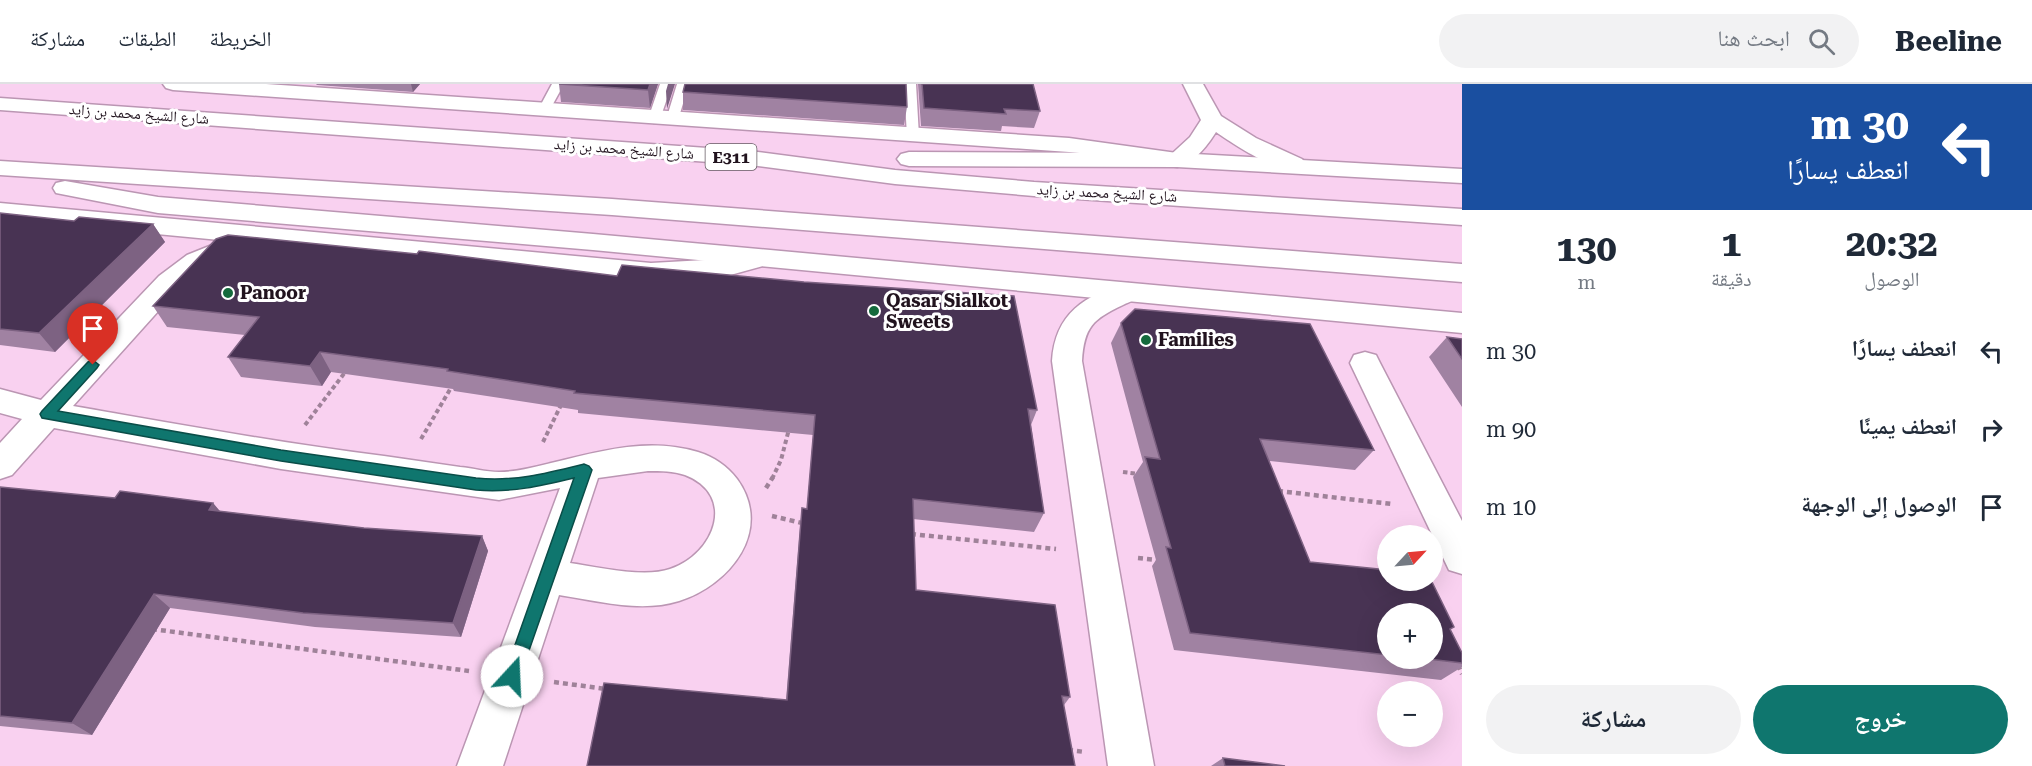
<!DOCTYPE html>
<html lang="ar">
<meta charset="utf-8">
<style>
:root{--surface:#fff;--page:#f2f2f3;--text:#1f2937;--muted:#747a83;--line:#e0e1e3;--accent:#0f766e}
body{margin:0;font-family:"Roboto Serif","Noto Naskh Arabic",serif;background:var(--page);color:var(--text);direction:rtl;height:100vh;display:flex;flex-direction:column;font-size:22px;white-space:nowrap}
*{box-sizing:border-box;margin:0}
p{font-size:20px;color:var(--muted)}
.icon{flex:none;width:33px;height:33px;fill:none;stroke:currentColor;stroke-width:2;stroke-linecap:round;stroke-linejoin:round}
.map{position:relative;flex:1;overflow:hidden;direction:ltr}
.drawer{display:flex;flex-direction:column;background:var(--surface);width:570px}
.drawer>*{flex:none}
.guide{background:#1a4fa0;color:#fff;overflow:hidden}
.needle{width:39px;rotate:64deg}
.tools{position:absolute;left:1377px;top:441px;display:grid;gap:12px}
.tools a{display:grid;place-items:center;width:66px;height:66px;border-radius:50%;background:var(--surface);box-shadow:0 6px 24px #0002;font-size:30px}
.pin{position:absolute;display:grid;place-items:center;width:51px;height:51px;color:#fff;margin:-62px -26px;border-radius:50% 50% 50% 0;rotate:-45deg;box-shadow:0 0 6px #0007}
.pin .icon{rotate:45deg}
.me{position:absolute;width:66px;margin:-33px;rotate:20deg;stroke-linejoin:round;filter:drop-shadow(0 0 4px #0008)}
.turn{display:flex;align-items:center;gap:21px;height:126px;padding:0 24px;font-size:27px}
.turn .icon{width:78px;height:78px;stroke-width:2.5}
.turn b{display:block;font-size:42px;line-height:51px}
.eta{display:flex;justify-content:space-evenly;align-items:center;height:102px;text-align:center}
.eta b{font-size:36px;font-weight:700;line-height:42px}
.cta{display:flex;gap:12px;margin-top:auto;padding:12px 24px}
.cta a{flex:1;height:69px;border-radius:36px;background:var(--accent);color:#fff;font-size:24px;font-weight:700;line-height:69px;text-align:center}
.cta a+a{background:var(--page);color:var(--text)}
ul{padding:0;list-style:none}
li{display:flex;align-items:center;gap:18px;height:78px;padding:0 24px}
li div{flex:1}
li b{display:block;font-size:22px}
li em{font-style:normal}
header{display:flex;align-items:center;gap:36px;box-sizing:border-box;height:84px;padding:0 30px;background:var(--surface);border-bottom:2px solid var(--line)}
header strong{font-size:28px}
nav{display:flex;gap:33px;margin-inline-start:auto;font-size:21px}
.search{width:420px;height:54px;background:var(--page);display:flex;align-items:center;gap:15px;box-sizing:border-box;padding:0 21px;border-radius:33px;color:var(--muted);font-size:22px}
main{display:flex;flex:1;min-height:0}
.map>svg:first-child{display:block}
.lines{fill:none;stroke-linecap:round;stroke-linejoin:round}
.service-casing{stroke:#bb96b3;stroke-width:3}
.minor-casing{stroke:#bb96b3;stroke-width:3}
.secondary-casing{stroke:#bb96b3;stroke-width:3}
.motorway-casing{stroke:#bb96b3;stroke-width:3}
.path-far1{stroke:#9f8299;stroke-width:4;stroke-dasharray:4.5 3;stroke-linecap:butt}
.path{stroke:#9f8299;stroke-width:4.5;stroke-dasharray:5 4;stroke-linecap:butt}
.service{fill:#fff;fill-rule:evenodd}
.minor{fill:#fff;fill-rule:evenodd}
.secondary{fill:#fff;fill-rule:evenodd}
.motorway{fill:#fff;fill-rule:evenodd}
.wall{fill:#a082a2;fill-rule:evenodd}
.shaded-wall{fill:#7d6282}
.building{fill:#483353;stroke:#7d6282;stroke-width:1.5}
.route{fill:#0f766e;stroke:#0a4d48;stroke-width:1.5}
.poi-dot{fill:#146a3c;stroke:#fff;stroke-width:2}
.labels{text-anchor:middle;stroke-width:6;stroke-linejoin:round;paint-order:stroke}
.far-street-label{font-size:15px;fill:#21131e;stroke:#fff}
.shield{fill:#fff;stroke:#645a62;stroke-width:1.5}
.shield-label{font-size:16px;font-weight:bold;fill:#21131e}
.poi-label{font-size:18px;font-weight:bold;fill:#21131e;stroke:#fff;text-anchor:start}
</style>
<header>
<strong>Beeline</strong>
<div class="search"><svg class="icon" aria-label="search" viewBox="0 0 24 24"><circle cx="10" cy="10" r="6"/><path d="M15 15l6 6"/></svg>ابحث هنا</div>
<nav><a>الخريطة</a><a>الطبقات</a><a>مشاركة</a></nav>
</header>
<main>
<section class="drawer">
<div class="guide">
<div class="turn"><svg class="icon" aria-label="left" viewBox="0 0 24 24"><path d="M17 20v-9H6M10 6l-5 5 5 5"/></svg><div><b>30 m</b>انعطف يسارًا</div></div>
</div>
<div class="eta">
<div><b>20:32</b><p>الوصول</p></div>
<div><b>1</b><p>دقيقة</p></div>
<div><b>130</b><p>m</p></div>
</div>
<ul>
<li><svg class="icon" aria-label="left" viewBox="0 0 24 24"><path d="M17 20v-9H6M10 6l-5 5 5 5"/></svg><div><b>انعطف يسارًا</b></div><em>30 m</em></li>
<li><svg class="icon" aria-label="right" viewBox="0 0 24 24"><path d="M7 20v-9h11M14 6l5 5-5 5"/></svg><div><b>انعطف يمينًا</b></div><em>90 m</em></li>
<li><svg class="icon" aria-label="arrive" viewBox="0 0 24 24"><path d="M6 21V4h12l-3 4 3 4H6"/></svg><div><b>الوصول إلى الوجهة</b></div><em>10 m</em></li>
</ul>
<div class="cta"><a>خروج</a><a>مشاركة</a></div>
</section>
<div class="map">
<svg width="1462" height="682" viewBox="0 0 1462 682">
<rect width="100%" height="100%" fill="#f9d1f0"/>
<g class="lines">
<defs>
<path id="service" d="M 552,0 L 564,0 L 548,29 L 540,29 L 538,26 Z
M 660,0 L 672,0 L 660,35 L 654,39 L 648,35 Z
M 677,0 L 689,0 L 678,36 L 672,40 L 666,36 Z
M 904,0 L 916,0 L 919,52 L 913,56 L 907,52 Z"/>
<path id="minor" d="M 1183,0 L 1203,0 L 1221,32 L 1256,54 L 1302,75 L 1306,80 L 1302,85 C 1279,91 1235,61 1216,48 C 1206,64 1189,86 1169,81 L 1165,76 L 1190,53 L 1201,36 Z
M 232,153 L 241,155 L 245,161 L 241,167 L 207,183 L 179,204 L 73,322 C 177,340 280,359 384,372 C 409,376 435,379 460,383 C 473,384 486,388 499,388 C 516,388 535,383 551,379 C 601,367 648,353 698,368 C 714,373 727,382 737,395 C 774,446 730,501 679,517 C 641,529 598,517 559,511 L 503,682 L 457,682 L 560,404 L 499,416 L 281,385 L 54,344 L 12,391 L 0,395 L 0,359 L 22,335 L 0,329 L 0,305 L 41,316 L 159,192 L 187,171 ZM 648,387 C 661,387 673,387 685,391 C 737,411 715,470 670,485 C 644,494 598,483 570,479 L 598,394 Z
M 1128,199 L 1138,202 L 1142,208 C 1137,216 1131,217 1123,221 C 1093,235 1084,243 1082,277 L 1154,682 L 1108,682 L 1052,277 C 1055,229 1085,211 1128,199 Z
M 1365,268 L 1376,271 L 1380,279 L 1462,437 L 1462,490 L 1449,486 L 1350,279 L 1354,271 Z"/>
<path id="secondary" d="M 163,0 L 266,0 L 1069,54 L 1177,69 L 1185,71 L 1189,76 L 1185,81 L 1177,83 L 1111,72 L 1069,68 L 173,6 L 166,4 Z
M 0,119 L 651,179 L 723,175 L 760,166 L 770,168 L 774,174 L 770,180 L 723,193 L 651,197 L 0,135 Z"/>
<path id="motorway" d="M 0,14 L 750,67 L 895,86 L 1034,98 L 1462,125 L 1462,141 L 1034,112 L 895,100 L 750,81 L 0,26 Z
M 909,68 L 1177,69 L 1462,85 L 1462,99 L 1177,83 L 909,82 L 901,80 L 897,75 L 901,70 Z
M 0,77 L 612,115 L 1462,180 L 1462,198 L 612,131 L 0,91 Z
M 65,97 L 158,113 L 593,150 L 1462,229 L 1462,249 L 593,166 L 158,129 L 56,109 L 53,104 L 56,99 Z"/>
</defs>
<use href="#service" class="service-casing"/>
<use href="#minor" class="minor-casing"/>
<use href="#secondary" class="secondary-casing"/>
<use href="#motorway" class="motorway-casing"/>
<path class="path-far1" d="M 305,341 L 346,287
M 421,355 L 452,302
M 543,358 L 562,319
M 1123,388 L 1139,390
M 772,395 L 781,376 L 789,345"/>
<path class="path" d="M 766,404 L 773,393
M 1278,407 L 1392,420
M 772,432 L 806,440
M 911,450 L 1056,465
M 1138,474 L 1158,476
M 152,545 L 469,587
M 1458,581 L 1462,590
M 554,598 L 606,605
M 1068,666 L 1085,668"/>
<use href="#service" class="service"/>
<use href="#minor" class="minor"/>
<use href="#secondary" class="secondary"/>
<use href="#motorway" class="motorway"/>
</g>
<path class="wall" d="M 316,0 L 420,0 L 413,8 L 317,1 Z
M 559,0 L 658,0 L 650,24 L 561,18 Z
M 918,0 L 1033,0 L 1040,27 L 1034,44 L 1002,42 L 1001,47 L 921,42 Z
M 683,8 L 907,23 L 904,41 L 683,26 Z
M 0,129 L 74,137 L 153,140 L 165,158 L 55,268 L 0,261 Z
M 216,155 L 1037,326 L 1031,341 L 1044,429 L 1034,448 L 913,435 L 916,506 L 1070,613 L 1064,621 L 786,616 L 800,443 L 802,424 L 807,425 L 813,351 L 578,329 L 578,326 L 454,307 L 453,305 L 331,288 L 322,302 L 241,293 L 228,273 L 245,251 L 167,243 L 153,222 Z
M 1121,239 L 1374,366 L 1355,386 L 1269,377 L 1310,478 L 1454,543 L 1450,545 L 1462,569 L 1462,583 L 1441,596 L 1174,566 L 1152,482 L 1156,476 L 1133,393 L 1143,378 L 1111,259 ZM 1388,530 L 1432,574 L 1388,574 Z
M 1447,253 L 1462,255 L 1462,323 L 1429,273 Z
M 0,403 L 115,414 L 213,419 L 220,427 L 364,444 L 482,452 L 488,467 L 461,553 L 315,543 L 170,524 L 92,651 L 0,642 Z
M 1223,674 L 1285,682 L 1211,682 Z"/>
<path class="shaded-wall" d="M 411,0 L 420,0 L 413,8 Z
M 650,0 L 658,0 L 650,24 L 648,6 Z
M 668,0 L 675,0 L 667,25 L 666,7 Z
M 153,140 L 165,158 L 55,268 L 39,249 Z
M 320,268 L 331,288 L 322,302 L 310,282 Z
M 213,419 L 226,435 L 209,426 Z
M 482,452 L 488,467 L 461,553 L 453,539 Z
M 154,510 L 170,524 L 92,651 L 72,639 Z"/>
<path class="building" d="M 559,0 L 650,0 L 648,6 Z
M 685,0 L 906,0 L 907,23 L 683,8 Z
M 922,0 L 1033,0 L 1040,27 L 1004,25 L 1006,30 L 924,24 Z
M 0,129 L 74,137 L 79,133 L 153,140 L 39,249 L 0,245 Z
M 228,151 L 417,170 L 419,167 L 617,192 L 622,181 L 804,198 L 1014,212 L 1037,326 L 1028,325 L 1044,429 L 913,415 L 916,506 L 1055,521 L 1070,613 L 1062,612 L 1075,682 L 587,682 L 604,599 L 787,616 L 802,424 L 807,425 L 815,331 L 574,309 L 575,307 L 447,287 L 448,285 L 320,268 L 310,282 L 228,273 L 259,233 L 153,222 L 216,155 Z
M 1135,225 L 1310,240 L 1374,366 L 1260,355 L 1310,478 L 1388,486 L 1388,496 L 1431,496 L 1454,543 L 1450,545 L 1462,569 L 1462,579 L 1420,574 L 1432,574 L 1432,530 L 1388,530 L 1388,571 L 1190,549 L 1166,463 L 1171,464 L 1145,373 L 1160,375 L 1121,239 Z
M 1447,253 L 1462,255 L 1462,275 Z
M 0,403 L 115,414 L 120,407 L 213,419 L 209,426 L 364,444 L 482,452 L 453,539 L 303,529 L 154,510 L 72,639 L 0,632 Z
M 1223,674 L 1285,682 L 1225,682 Z"/>
<path class="route" d="M 93,276 L 99,281 L 97,284 L 58,327 L 281,366 L 476,394 C 514,398 548,389 584,380 L 589,382 L 592,386 L 518,598 L 512,601 L 506,598 L 504,592 L 574,394 C 541,402 511,409 476,406 L 281,377 L 42,334 L 40,330 L 42,327 L 88,278 Z"/>
<g class="poi-dot">
<circle cx="228" cy="209" r="6"/>
<circle cx="874" cy="227" r="6"/>
<circle cx="1146" cy="256" r="6"/>
</g>
<g class="labels">
<g class="far-street-label">
<text transform="translate(139 30) rotate(4)" y="5">شارع الشيخ محمد بن زايد</text>
<text transform="translate(624 65) rotate(4)" y="5">شارع الشيخ محمد بن زايد</text>
<text transform="translate(1107 109) rotate(3)" y="5">شارع الشيخ محمد بن زايد</text>
</g>
<rect class="shield" x="705.5" y="60" width="51" height="26" rx="4.5"/>
<g class="shield-label">
<text x="731" y="79">E311</text>
</g>
<g class="poi-label">
<text x="240" y="215">Panoor</text>
<text x="886" y="223">Qasar Sialkot<tspan x="886" dy="21">Sweets</tspan></text>
<text x="1158" y="262">Families</text>
</g>
</g>
</svg>
<div class="tools">
<a><svg class="needle" viewBox="-14 -14 28 28"><path d="M0-13l5 13h-10z" fill="#e53935"/><path d="M0 13l5-13h-10z" fill="#747a83"/></svg></a>
<a>+</a>
<a>−</a>
</div>
<div class="pin" style="left:93px;top:281px;background:#d93025"><svg class="icon" aria-label="arrive" viewBox="0 0 24 24"><path d="M6 21V4h12l-3 4 3 4H6"/></svg></div>
<svg class="me" style="left:512px;top:592px" viewBox="-20 -20 40 40"><circle r="19" fill="#fff"/><path d="M0-13L10 11 0 6-10 11z" fill="#0f766e"/></svg>
</div>
</main>
